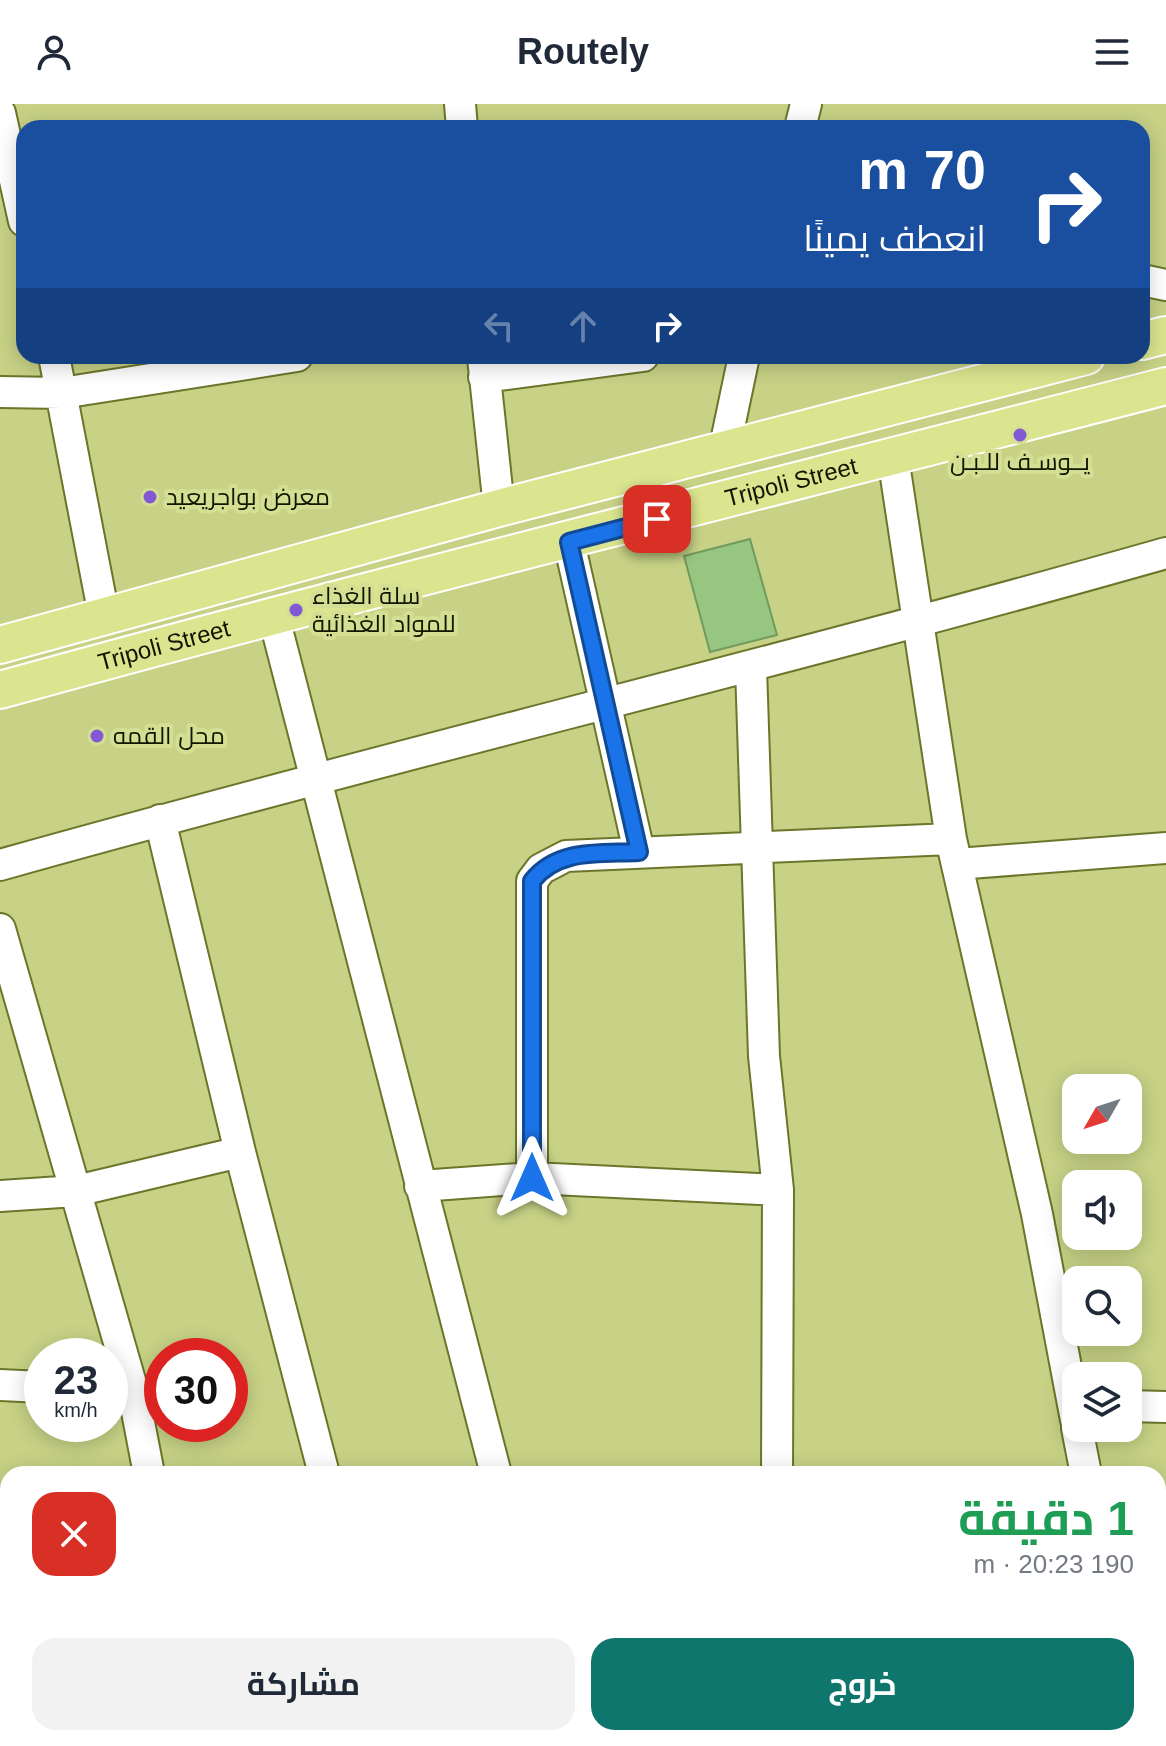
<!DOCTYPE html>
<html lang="ar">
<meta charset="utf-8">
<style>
:root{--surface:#fff;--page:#f2f2f3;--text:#1f2937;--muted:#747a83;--accent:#0f766e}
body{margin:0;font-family:Arial,Cairo,sans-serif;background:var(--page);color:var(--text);direction:rtl;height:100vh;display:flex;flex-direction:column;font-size:30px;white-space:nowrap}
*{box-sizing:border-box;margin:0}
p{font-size:26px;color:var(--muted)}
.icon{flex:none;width:44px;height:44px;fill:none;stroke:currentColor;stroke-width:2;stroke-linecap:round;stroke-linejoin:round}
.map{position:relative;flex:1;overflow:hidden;direction:ltr}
.drawer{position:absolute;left:0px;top:1362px;width:1166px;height:280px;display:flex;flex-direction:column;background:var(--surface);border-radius:24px 24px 0 0;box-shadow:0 4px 20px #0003;direction:rtl}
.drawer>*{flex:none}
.guide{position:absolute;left:16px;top:16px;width:1134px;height:244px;border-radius:24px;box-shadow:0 4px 20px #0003;direction:rtl;background:#1a4fa0;color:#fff;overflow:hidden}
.needle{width:52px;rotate:231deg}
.buttons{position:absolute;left:1062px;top:970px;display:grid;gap:16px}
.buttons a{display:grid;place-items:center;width:80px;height:80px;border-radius:16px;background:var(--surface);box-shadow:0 4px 20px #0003;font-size:40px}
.speed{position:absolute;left:24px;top:1234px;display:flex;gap:16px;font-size:40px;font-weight:700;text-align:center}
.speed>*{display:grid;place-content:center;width:104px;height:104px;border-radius:50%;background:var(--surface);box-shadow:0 4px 20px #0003;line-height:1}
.speed small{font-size:20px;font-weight:400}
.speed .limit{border:12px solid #d22;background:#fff;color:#111}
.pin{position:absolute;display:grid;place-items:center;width:68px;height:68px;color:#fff;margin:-34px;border-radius:16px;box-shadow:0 4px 12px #0006}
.me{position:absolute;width:88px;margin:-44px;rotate:0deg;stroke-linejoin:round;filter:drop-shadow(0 0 6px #0008)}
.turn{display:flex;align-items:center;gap:28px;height:168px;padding:0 32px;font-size:36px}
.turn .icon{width:104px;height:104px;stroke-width:2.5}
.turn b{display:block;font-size:56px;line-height:68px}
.lanes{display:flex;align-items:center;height:76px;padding:0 32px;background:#0003;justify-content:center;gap:40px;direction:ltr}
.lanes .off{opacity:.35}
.round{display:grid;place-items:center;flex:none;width:84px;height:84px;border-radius:24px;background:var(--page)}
.headline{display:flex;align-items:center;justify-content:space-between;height:136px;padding:0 32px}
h1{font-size:48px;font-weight:700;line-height:60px;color:#1e9e55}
.primary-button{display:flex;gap:16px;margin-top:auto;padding:16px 32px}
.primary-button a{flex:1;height:92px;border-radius:24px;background:var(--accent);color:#fff;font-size:32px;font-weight:700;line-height:92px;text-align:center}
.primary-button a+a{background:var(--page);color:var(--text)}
header{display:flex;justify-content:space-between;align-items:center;height:104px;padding:0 32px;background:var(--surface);font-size:36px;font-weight:700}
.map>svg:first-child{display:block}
.building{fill:#96c67f;stroke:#719b5c;stroke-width:2}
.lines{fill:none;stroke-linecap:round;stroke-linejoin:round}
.minor-casing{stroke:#6c752a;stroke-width:34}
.major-casing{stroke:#fff;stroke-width:40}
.minor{stroke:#fff;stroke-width:30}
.major{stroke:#dbe58f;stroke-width:36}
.route-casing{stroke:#114b97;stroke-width:20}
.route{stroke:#1a73e8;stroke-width:14}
.poi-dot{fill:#8259d3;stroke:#d4df93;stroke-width:3}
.labels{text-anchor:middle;stroke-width:8;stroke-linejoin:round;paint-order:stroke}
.poi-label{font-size:24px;fill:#121500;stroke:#d4df93;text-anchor:start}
.street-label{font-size:24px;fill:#121500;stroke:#d4df93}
</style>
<header><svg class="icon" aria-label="menu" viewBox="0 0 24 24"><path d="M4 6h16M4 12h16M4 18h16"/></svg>Routely<svg class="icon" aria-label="person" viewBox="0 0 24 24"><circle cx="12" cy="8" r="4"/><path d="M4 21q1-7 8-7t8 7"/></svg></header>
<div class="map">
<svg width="1166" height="1642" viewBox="0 0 1166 1642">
<rect width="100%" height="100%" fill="#c7d286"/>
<path class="building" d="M 750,435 L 777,531 L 710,548 L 684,452 Z"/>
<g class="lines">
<defs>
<path id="minor" d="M 460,0 L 462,24
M 0,9 L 24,117
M 800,24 L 806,0
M 1142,176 L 1166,181
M 54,252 L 104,512
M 483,254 L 499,404
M 484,273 L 643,252
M 0,288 L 62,289 L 297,252
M 724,347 L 744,252
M 893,353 L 951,735 L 1037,1110 L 1076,1316
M 569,438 L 639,748
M 273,510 L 496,1370
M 751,564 L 764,952 L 778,1086 L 777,1370
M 160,716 L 240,1048 L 324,1370
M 957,760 L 1166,744
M 0,761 C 387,652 779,559 1166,449
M 0,825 L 133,1287 L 149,1370
M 532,1074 L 532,777 L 541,765 L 566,752 L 951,735
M 420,1082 L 532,1074 L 778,1086
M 0,1092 L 76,1087 L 240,1048
M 0,1281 L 42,1283
M 1128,1302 L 1166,1303
M 1077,1324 L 1086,1370
M 0,1485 L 8,1486
M 541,1634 L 542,1642
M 1124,1634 L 1125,1642
M 763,1642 L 764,1634"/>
<g id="major">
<path d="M 1142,237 L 1166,231"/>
<path d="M 0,541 L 499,404 L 1086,252"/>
<path id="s1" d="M 0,586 C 387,479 777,383 1166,282"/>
</g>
</defs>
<use href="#minor" class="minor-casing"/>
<use href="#major" class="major-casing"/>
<use href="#minor" class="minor"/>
<use href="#major" class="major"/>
</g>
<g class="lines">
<defs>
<path id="route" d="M 532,1074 L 532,777 C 558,744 600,750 639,748 L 569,438 L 657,415"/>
</defs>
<use href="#route" class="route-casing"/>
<use href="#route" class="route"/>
</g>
<g class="poi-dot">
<circle cx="1020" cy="331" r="8"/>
<circle cx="150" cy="393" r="8"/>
<circle cx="296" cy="506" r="8"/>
<circle cx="97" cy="632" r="8"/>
</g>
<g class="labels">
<g class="poi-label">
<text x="1020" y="366" text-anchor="middle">يــوسـف للـبـن</text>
<text x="166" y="401">معرض بواجريعيد</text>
<text x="312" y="500">سلة الغذاء<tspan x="312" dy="28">للمواد الغذائية</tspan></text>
<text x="113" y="640">محل القمه</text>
</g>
<g class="street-label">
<text dy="8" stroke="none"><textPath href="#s1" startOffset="818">Tripoli Street</textPath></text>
<text dy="8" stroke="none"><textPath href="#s1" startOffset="170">Tripoli Street</textPath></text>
</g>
</g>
</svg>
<div class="buttons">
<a><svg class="needle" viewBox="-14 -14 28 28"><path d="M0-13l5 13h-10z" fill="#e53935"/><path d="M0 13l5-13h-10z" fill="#747a83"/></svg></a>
<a><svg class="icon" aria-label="sound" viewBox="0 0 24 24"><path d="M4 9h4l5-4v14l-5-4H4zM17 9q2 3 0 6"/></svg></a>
<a><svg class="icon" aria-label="search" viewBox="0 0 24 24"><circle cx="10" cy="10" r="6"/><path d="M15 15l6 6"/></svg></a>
<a><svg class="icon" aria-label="layers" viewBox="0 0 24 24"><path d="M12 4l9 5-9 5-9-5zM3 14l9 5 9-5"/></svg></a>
</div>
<div class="speed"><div>23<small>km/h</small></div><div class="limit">30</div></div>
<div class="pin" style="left:657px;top:415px;background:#d93025"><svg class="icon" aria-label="arrive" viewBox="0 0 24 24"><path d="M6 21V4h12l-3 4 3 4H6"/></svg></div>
<svg class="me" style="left:532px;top:1074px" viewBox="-20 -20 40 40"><path d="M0-17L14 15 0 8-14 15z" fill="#1a73e8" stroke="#fff" stroke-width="4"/></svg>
<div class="guide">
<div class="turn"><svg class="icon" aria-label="right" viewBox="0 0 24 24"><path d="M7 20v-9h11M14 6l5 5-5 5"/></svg><div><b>70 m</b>انعطف يمينًا</div></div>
<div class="lanes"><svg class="icon off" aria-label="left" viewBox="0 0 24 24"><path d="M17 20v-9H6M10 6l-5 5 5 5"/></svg><svg class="icon off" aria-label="ahead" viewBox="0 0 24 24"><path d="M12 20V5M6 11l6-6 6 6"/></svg><svg class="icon" aria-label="right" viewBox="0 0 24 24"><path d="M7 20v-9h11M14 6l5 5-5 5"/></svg></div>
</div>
<section class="drawer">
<div class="headline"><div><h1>1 دقيقة</h1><p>190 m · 20:23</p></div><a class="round" style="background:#d93025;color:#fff"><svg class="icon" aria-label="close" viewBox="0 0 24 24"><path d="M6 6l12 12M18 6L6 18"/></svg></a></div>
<div class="primary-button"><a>خروج</a><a>مشاركة</a></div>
</section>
</div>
